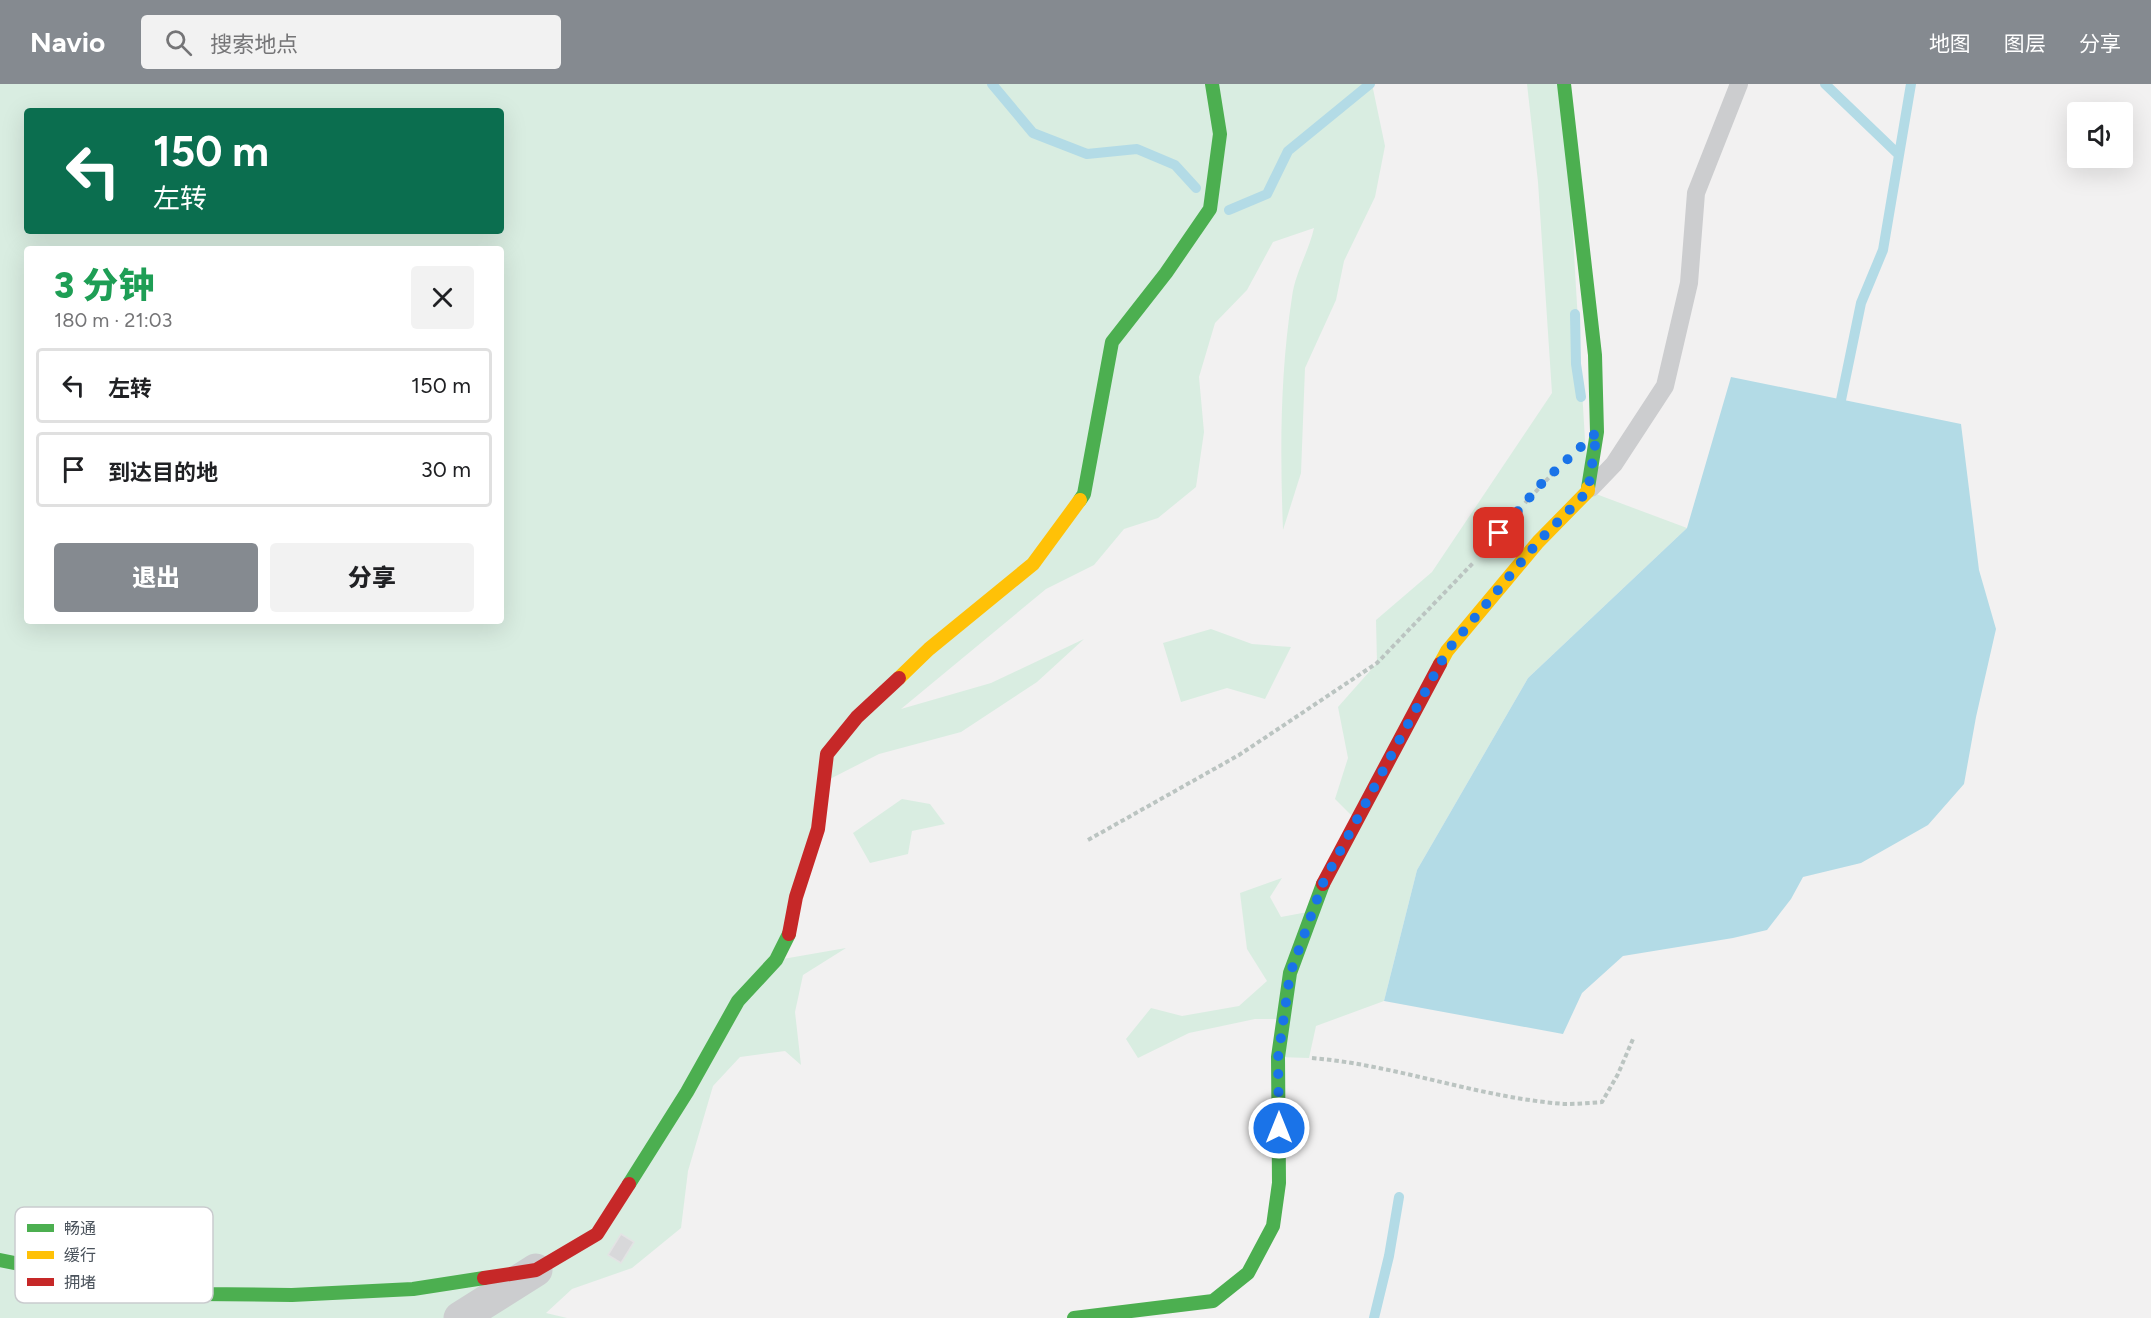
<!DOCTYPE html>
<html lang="zh">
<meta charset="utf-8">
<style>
:root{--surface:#fff;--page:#f2f2f2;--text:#202124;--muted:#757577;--line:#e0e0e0;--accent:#858a90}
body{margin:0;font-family:Figtree,"Noto Sans SC",sans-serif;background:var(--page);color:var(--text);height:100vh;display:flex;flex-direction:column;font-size:22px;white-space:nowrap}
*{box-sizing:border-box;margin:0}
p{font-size:20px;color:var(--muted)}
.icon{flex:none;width:33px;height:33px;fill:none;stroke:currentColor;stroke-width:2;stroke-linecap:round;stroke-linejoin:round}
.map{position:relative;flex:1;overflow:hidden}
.sheet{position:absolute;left:24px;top:162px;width:480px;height:378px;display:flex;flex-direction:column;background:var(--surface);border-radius:6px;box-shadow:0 6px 24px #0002}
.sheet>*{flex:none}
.hud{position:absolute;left:24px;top:24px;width:480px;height:126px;border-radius:6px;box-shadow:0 6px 24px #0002;background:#0b6e4f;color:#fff;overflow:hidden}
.tools{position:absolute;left:2067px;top:18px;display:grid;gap:12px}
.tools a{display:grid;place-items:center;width:66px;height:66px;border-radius:6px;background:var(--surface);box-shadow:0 6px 24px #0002;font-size:30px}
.pin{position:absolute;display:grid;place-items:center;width:51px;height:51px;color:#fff;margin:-26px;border-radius:12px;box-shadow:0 3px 9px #0006}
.me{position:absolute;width:66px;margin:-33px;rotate:0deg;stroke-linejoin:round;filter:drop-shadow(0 0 4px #0008)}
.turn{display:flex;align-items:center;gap:21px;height:126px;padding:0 30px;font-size:27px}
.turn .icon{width:78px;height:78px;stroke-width:2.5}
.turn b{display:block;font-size:42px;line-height:51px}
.round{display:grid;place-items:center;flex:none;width:63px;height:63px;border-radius:6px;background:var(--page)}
.overview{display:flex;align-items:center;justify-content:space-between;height:102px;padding:0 30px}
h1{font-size:36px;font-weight:800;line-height:45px;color:#1e9e55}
.cta{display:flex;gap:12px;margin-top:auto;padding:12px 30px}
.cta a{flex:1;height:69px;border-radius:6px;background:var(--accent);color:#fff;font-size:24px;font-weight:800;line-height:69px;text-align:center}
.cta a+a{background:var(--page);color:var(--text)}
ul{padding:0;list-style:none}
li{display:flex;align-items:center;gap:18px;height:75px;margin:0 12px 9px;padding:0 18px;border:3px solid var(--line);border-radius:6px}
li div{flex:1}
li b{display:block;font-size:22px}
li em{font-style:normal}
header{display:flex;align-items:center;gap:36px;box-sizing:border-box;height:84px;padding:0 30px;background:var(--accent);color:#fff}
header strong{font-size:28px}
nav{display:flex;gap:33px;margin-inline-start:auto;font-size:21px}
.search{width:420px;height:54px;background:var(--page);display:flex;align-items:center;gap:15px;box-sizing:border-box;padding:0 21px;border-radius:6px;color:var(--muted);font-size:22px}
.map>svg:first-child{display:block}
.green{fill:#d9ede1;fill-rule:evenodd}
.water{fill:#b3dbe6}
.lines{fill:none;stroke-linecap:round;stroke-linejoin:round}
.stream{stroke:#b3dbe6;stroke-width:10}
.building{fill:#d8d8da;stroke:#e3e3e4;stroke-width:1.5}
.path{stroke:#bbc4c1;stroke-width:4;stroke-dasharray:4.5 3;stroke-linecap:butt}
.lane{stroke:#cccdcf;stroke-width:18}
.street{stroke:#cccdcf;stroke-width:33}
.fast{stroke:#4caf50;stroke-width:14}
.slow{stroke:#ffc107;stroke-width:14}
.jam{stroke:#c62828;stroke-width:14}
.route{stroke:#1a73e8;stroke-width:10;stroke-dasharray:0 18}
.key{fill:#fff;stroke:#c9cbce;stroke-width:1.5}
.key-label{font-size:16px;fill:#4b535c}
</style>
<header>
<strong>Navio</strong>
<div class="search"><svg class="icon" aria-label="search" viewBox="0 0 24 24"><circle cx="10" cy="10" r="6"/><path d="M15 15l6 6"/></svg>搜索地点</div>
<nav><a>地图</a><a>图层</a><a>分享</a></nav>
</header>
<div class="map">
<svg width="2151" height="1234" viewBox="0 0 2151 1234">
<rect width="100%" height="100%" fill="#f2f1f1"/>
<path class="green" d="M 0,0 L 1372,0 L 1385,62 L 1375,113 L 1344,177 L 1336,216 L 1305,284 L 1301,389 L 1283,446 C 1280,369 1280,290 1292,213 C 1295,189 1309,167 1314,144 L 1273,158 L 1247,206 L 1215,239 L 1199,293 L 1204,348 L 1196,403 L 1158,434 L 1124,445 L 1094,481 L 1046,505 L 901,625 L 991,599 L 1084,555 L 1037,598 L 961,648 L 879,670 L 824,698 L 777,876 L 846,864 L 803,891 L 795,928 L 801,981 L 785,967 L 740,973 L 713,1002 L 688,1087 L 681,1144 L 632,1184 L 572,1205 L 546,1229 L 567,1234 L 0,1234 ZM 27,27 L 501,27 L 501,147 L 27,147 ZM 27,165 L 501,165 L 501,537 L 27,537 Z
M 1527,0 L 1564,0 L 1588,407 L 1687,444 L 1528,594 L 1417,786 L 1384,917 L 1316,942 L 1309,974 L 1278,973 L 1283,935 L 1255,935 L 1189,949 L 1138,974 L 1126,955 L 1151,924 L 1182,932 L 1239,922 L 1267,897 L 1247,865 L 1240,809 L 1282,794 L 1270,813 L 1281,833 L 1313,827 L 1356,736 L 1335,715 L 1348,674 L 1338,623 L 1377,579 L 1376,536 L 1432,488 L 1552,309 L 1538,98 Z
M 1211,545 L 1252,560 L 1291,563 L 1265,615 L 1227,604 L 1181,618 L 1163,559 Z
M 902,715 L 930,720 L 945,740 L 912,747 L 908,770 L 870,779 L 853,749 Z"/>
<path class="water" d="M 1731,293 L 1961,340 L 1979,486 L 1996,545 L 1976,633 L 1964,700 L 1928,741 L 1861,779 L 1803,793 L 1791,815 L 1767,846 L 1733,854 L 1623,872 L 1582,909 L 1563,950 L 1384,917 L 1417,786 L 1528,594 L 1687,444 Z"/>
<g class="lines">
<path class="stream" d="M 992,0 L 1033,49 L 1087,70 L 1137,65 L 1175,81 L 1196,104
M 1825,0 L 1898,70
M 1229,126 L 1267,110 L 1288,67 L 1370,0
M 1575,230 L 1576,280 L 1581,313
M 1841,316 L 1861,219 L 1883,166 L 1911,0
M 1374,1234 L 1389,1172 L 1399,1113"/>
</g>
<path class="building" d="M 621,1150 L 634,1158 L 621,1179 L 608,1171 Z"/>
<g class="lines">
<path class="path" d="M 1525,419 L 1557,385
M 1088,756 L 1239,671 L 1377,579 L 1473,479
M 1312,974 C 1397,981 1480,1014 1565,1020 C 1577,1020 1590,1019 1602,1018 L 1618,990 L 1633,955"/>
<path class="lane" d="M 1591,404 L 1614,380 L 1665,302 L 1689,199 L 1696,109 L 1739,0"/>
<path class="street" d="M 460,1234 L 536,1186"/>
<path class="fast" d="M 1564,0 L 1595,271 L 1597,348 L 1588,404
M 1080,416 L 1084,410 L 1112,258 L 1166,189 L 1210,125 L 1220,50 L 1212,0
M 629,1100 L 687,1008 L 738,917 L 776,876 L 789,850
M 0,1176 L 89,1194 L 197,1210 L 292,1211 L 413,1205 L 484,1194
M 1074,1234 L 1213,1217 L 1248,1189 L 1273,1142 L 1279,1099 L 1278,973 L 1290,889 L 1323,800"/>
<path class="slow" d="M 1440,580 L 1447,567 L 1538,458 L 1588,407 L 1588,404
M 899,594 L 929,565 L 1033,480 L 1080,416"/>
<path class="jam" d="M 1323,800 L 1440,580
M 789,850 L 796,813 L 818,745 L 827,670 L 857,633 L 899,594
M 484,1194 L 536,1186 L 597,1150 L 629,1100"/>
</g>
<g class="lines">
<path class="route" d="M 1279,1044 L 1278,974 L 1290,890 L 1323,799 L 1447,567 L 1538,458 L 1588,407 L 1597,348 L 1542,399 L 1499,449"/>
</g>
<rect x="15" y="1123" width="198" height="96" rx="9" class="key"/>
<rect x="27" y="1140" width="27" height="8" fill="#4caf50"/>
<rect x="27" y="1167" width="27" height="8" fill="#ffc107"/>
<rect x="27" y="1194" width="27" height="8" fill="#c62828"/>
<g class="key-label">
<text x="64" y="1150">畅通</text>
<text x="64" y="1177">缓行</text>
<text x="64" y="1204">拥堵</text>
</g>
</svg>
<div class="tools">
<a><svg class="icon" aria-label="sound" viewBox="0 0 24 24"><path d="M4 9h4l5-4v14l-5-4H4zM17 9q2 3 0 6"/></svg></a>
</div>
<div class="pin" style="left:1499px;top:449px;background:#d93025"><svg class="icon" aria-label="arrive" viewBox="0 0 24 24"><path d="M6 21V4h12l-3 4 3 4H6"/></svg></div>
<svg class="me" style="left:1279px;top:1044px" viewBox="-20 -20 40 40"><circle r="17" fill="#1a73e8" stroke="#fff" stroke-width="3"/><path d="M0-11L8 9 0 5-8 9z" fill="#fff"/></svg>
<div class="hud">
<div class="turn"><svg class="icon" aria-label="left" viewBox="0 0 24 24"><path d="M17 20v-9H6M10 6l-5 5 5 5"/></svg><div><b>150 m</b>左转</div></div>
</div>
<section class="sheet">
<div class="overview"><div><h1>3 分钟</h1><p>180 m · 21:03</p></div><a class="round"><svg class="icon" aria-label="close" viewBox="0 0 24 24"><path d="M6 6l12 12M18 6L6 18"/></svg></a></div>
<ul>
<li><svg class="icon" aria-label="left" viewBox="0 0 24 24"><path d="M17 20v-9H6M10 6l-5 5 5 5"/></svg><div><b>左转</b></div><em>150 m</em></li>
<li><svg class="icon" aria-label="arrive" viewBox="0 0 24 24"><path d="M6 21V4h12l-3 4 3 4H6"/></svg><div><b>到达目的地</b></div><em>30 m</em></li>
</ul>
<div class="cta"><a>退出</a><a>分享</a></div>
</section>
</div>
